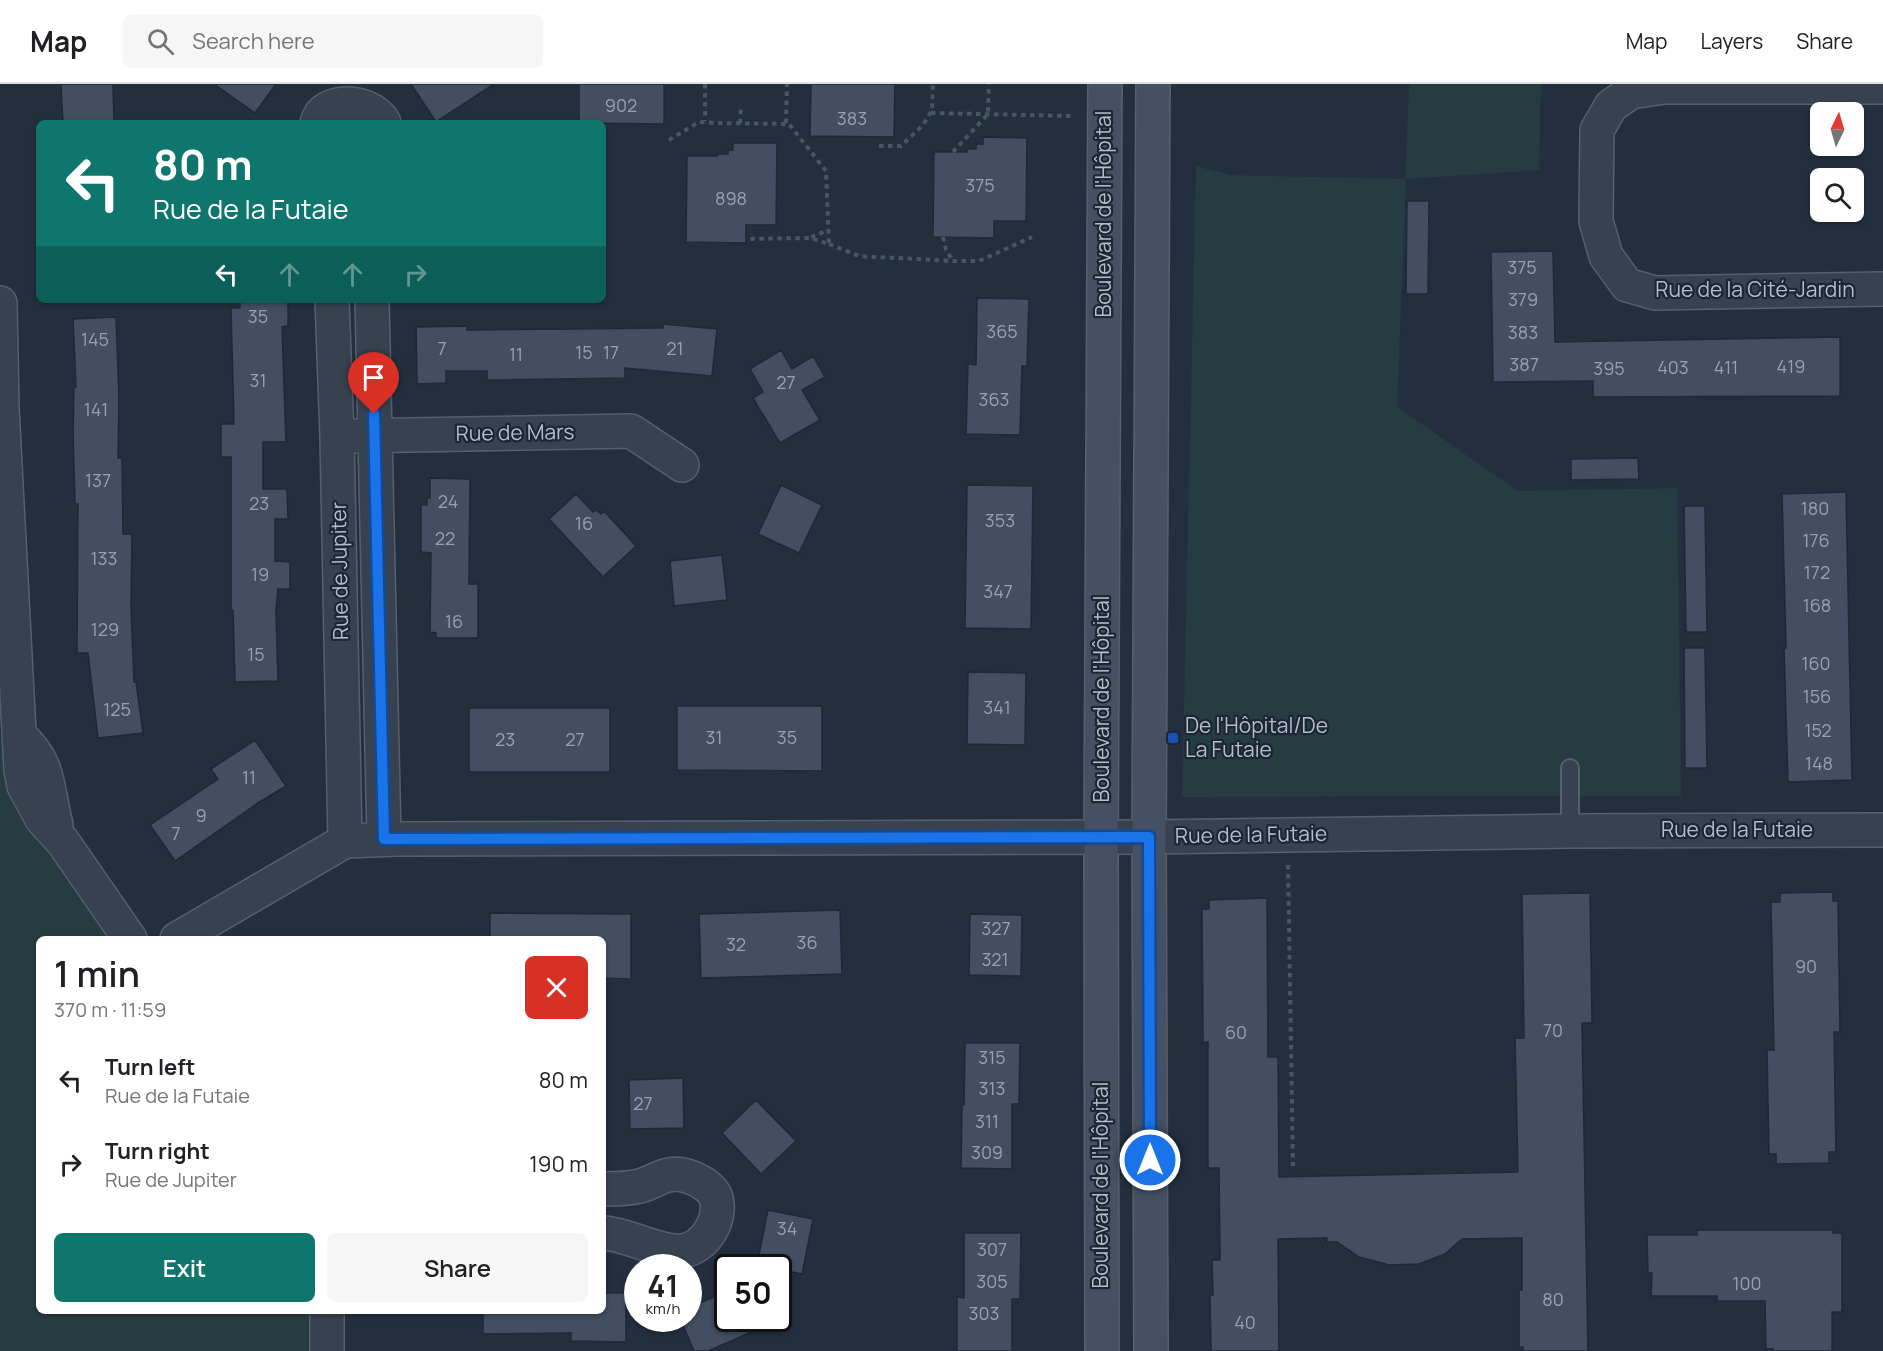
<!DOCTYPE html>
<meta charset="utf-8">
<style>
:root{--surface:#fff;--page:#f6f6f6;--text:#202124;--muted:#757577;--line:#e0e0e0;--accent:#0f766e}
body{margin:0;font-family:Manrope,sans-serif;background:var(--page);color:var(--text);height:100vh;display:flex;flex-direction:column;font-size:22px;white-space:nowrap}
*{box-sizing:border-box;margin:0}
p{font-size:20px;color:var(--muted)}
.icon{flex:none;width:33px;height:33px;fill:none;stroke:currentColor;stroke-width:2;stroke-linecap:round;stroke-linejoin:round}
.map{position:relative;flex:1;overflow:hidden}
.sheet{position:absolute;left:36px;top:852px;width:570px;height:378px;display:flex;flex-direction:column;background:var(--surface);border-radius:9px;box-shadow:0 2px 4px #0004}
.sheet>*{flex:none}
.guide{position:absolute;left:36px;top:36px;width:570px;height:183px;border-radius:9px;box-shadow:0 2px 4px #0004;background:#0f766e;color:#fff;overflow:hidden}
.needle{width:39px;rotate:5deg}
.fabs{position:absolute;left:1810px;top:18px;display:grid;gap:12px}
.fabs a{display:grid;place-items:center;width:54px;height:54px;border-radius:9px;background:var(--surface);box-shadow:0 2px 4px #0004;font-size:30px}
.speed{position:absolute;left:624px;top:1170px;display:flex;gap:12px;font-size:30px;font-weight:700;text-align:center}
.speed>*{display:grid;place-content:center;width:78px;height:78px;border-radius:50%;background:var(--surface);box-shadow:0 2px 4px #0004;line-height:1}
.speed small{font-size:15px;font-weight:400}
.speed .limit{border:3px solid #111;border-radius:9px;background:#fff;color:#111}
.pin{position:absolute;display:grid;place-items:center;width:51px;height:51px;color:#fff;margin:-62px -26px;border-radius:50% 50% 50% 0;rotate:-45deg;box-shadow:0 0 6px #0007}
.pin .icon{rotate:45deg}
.me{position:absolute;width:66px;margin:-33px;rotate:0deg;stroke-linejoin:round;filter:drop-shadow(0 0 4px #0008)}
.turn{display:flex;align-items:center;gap:21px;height:126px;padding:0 18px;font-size:27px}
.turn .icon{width:78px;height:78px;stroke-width:2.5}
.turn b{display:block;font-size:42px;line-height:51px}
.lanes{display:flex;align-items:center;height:57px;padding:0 18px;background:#0003;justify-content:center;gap:30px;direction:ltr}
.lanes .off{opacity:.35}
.round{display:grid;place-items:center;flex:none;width:63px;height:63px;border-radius:9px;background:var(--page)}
.summary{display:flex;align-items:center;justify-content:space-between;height:102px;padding:0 18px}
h1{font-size:36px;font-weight:600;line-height:45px}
.cta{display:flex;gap:12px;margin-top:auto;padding:12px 18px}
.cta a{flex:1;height:69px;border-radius:9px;background:var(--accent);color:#fff;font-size:24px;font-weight:600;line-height:69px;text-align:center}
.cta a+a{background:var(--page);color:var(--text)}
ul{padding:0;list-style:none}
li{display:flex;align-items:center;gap:18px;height:84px;padding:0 18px}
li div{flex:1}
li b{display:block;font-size:22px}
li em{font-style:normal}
header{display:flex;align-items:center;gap:36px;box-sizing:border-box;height:84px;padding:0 30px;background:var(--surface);border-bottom:2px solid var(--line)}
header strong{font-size:28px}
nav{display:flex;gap:33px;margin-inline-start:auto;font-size:21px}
.search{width:420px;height:54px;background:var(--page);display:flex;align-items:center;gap:15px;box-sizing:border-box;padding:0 21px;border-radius:9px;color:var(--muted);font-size:22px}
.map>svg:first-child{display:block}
.green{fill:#253c40}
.building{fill:#424e61;stroke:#1f2836;stroke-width:1.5}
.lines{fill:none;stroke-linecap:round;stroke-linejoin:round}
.lane-casing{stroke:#565f6d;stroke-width:20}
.street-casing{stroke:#565f6d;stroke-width:36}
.secondary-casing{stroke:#565f6d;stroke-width:36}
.path{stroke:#43595d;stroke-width:4;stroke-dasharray:4.5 4.5;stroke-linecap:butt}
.lane{stroke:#38414f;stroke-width:16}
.street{stroke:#38414f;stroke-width:33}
.secondary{stroke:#455062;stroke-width:33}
.route-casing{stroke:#114b97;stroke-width:15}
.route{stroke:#1a73e8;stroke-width:10}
.transit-dot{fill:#1a4fb4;stroke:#1d2634;stroke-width:2}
.labels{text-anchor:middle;stroke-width:4.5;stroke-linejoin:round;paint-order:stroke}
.number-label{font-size:18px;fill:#98a0b0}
.street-label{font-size:21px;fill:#b4bcca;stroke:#1d2634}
.poi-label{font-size:21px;fill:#b4bcca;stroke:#1d2634;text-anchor:start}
</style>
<header>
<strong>Map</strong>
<div class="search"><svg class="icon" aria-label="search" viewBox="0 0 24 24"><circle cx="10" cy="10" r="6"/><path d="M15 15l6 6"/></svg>Search here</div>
<nav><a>Map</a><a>Layers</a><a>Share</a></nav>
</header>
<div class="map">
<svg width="1883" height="1267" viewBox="0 0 1883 1267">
<rect width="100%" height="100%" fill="#232f3f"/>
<path class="green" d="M 1409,0 L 1541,0 L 1539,86 L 1406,95 L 1397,323 L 1518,407 L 1677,404 L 1681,712 L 1182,713 L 1196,82 L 1230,91 L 1405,95 Z
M 19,651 L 130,855 L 39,855 L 39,1227 L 327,1227 L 327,1267 L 0,1267 L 0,653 Z"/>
<path class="building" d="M 61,0 L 113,0 L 114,39 L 63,39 Z
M 214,0 L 276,0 L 255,29 Z
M 411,0 L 494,0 L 436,38 Z
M 579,0 L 664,0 L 664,40 L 579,39 Z
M 811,0 L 895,0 L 894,53 L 810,52 Z
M 983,53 L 1027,54 L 1026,137 L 994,137 L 994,154 L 933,153 L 934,68 L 967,68 L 967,65 L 976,65 L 976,60 L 983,60 Z
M 733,59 L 777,59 L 776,141 L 746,141 L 746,159 L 686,158 L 687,72 L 717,72 L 717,70 L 728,70 L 728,66 L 733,66 Z
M 1407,117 L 1429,117 L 1428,210 L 1406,210 Z
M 1553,167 L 1555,258 L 1840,253 L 1840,312 L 1593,313 L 1593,297 L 1493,298 L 1491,168 Z
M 977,214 L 1029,215 L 1027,282 L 1022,282 L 1020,351 L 966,350 L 968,280 L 976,281 Z
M 240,216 L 288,216 L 288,242 L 282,243 L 286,358 L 263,358 L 263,405 L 287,405 L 288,435 L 275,435 L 275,477 L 290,478 L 290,505 L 278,505 L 276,526 L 278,597 L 235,598 L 233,526 L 231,526 L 231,373 L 221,373 L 221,340 L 234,340 L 231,224 L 240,224 Z
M 116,233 L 119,314 L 118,374 L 122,374 L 123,450 L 132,450 L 131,523 L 134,598 L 136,598 L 143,649 L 98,654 L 88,569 L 77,569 L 78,420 L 75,420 L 73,347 L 74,303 L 76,303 L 73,235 Z
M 663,240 L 717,245 L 712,292 L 625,284 L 625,294 L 487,296 L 487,287 L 446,287 L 446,299 L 417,300 L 416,243 L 467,242 L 467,246 L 570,245 L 663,244 Z
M 781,266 L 792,285 L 813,272 L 825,293 L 802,306 L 820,336 L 780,359 L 753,314 L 763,308 L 750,285 Z
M 1638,374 L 1639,395 L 1571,396 L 1571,375 Z
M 430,394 L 470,395 L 469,500 L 478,500 L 478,554 L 436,554 L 436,549 L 430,548 L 431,469 L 421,468 L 421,421 L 427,421 L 427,414 L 430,414 Z
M 781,401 L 822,421 L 799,469 L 758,450 Z
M 967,401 L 1033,402 L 1031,545 L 965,544 Z
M 1846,408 L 1852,696 L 1788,698 L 1784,564 L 1786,564 L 1782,410 Z
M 576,410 L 593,428 L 596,426 L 601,430 L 604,427 L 636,462 L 603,493 L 549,435 Z
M 1684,422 L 1705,422 L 1707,548 L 1686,548 Z
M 722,471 L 727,516 L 674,522 L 670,477 Z
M 1684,564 L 1705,564 L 1707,684 L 1685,684 Z
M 968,588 L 1026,589 L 1025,661 L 967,660 Z
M 677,622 L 822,622 L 822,687 L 677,686 Z
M 469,624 L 610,624 L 610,688 L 469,688 Z
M 255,656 L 286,702 L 258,719 L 175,777 L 150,741 L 218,695 L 211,685 Z
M 1833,808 L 1833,817 L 1838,817 L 1840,948 L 1834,948 L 1836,1068 L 1829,1068 L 1829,1079 L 1776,1080 L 1776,1070 L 1769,1070 L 1767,966 L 1774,966 L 1771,818 L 1780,818 L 1780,809 Z
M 1590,809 L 1592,939 L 1582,939 L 1588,1267 L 1523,1267 L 1523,1263 L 1519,1263 L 1519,1206 L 1522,1206 L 1522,1154 L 1462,1155 L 1445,1170 L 1419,1180 L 1389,1181 L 1359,1173 L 1337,1158 L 1326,1158 L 1327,1154 L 1278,1155 L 1279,1267 L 1211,1267 L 1210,1211 L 1213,1211 L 1212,1176 L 1220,1176 L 1219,1084 L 1208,1084 L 1208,958 L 1203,959 L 1202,825 L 1209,825 L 1209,816 L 1267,814 L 1268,973 L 1278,973 L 1279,1093 L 1518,1088 L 1515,954 L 1524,954 L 1522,810 Z
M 840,826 L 842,890 L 701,894 L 699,830 Z
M 490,829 L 631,830 L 631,895 L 603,894 L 603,855 L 490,855 Z
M 970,830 L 1022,831 L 1021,892 L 969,891 Z
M 965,959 L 1020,959 L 1019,1020 L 1012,1020 L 1012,1085 L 961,1084 L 962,1021 L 964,1021 Z
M 683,994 L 684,1044 L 630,1045 L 629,996 Z
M 756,1016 L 796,1057 L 761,1090 L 722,1049 Z
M 768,1126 L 813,1135 L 802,1190 L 778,1185 L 778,1184 L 757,1181 Z
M 1697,1146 L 1833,1146 L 1833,1149 L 1842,1149 L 1842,1228 L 1832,1228 L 1832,1267 L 1773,1267 L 1773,1265 L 1766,1265 L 1765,1217 L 1717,1217 L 1717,1212 L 1651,1212 L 1652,1189 L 1648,1189 L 1647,1151 L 1697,1151 Z
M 964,1149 L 1021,1149 L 1020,1215 L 1012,1215 L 1012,1267 L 957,1267 L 957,1213 L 964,1214 Z
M 728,1207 L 728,1234 L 784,1234 L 708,1267 L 694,1267 L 680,1234 L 688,1234 L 688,1224 Z
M 603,1209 L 626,1209 L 626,1258 L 571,1257 L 571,1249 L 483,1250 L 483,1227 L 603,1227 Z"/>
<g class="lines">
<defs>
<path id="lane" d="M 1570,684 L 1570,747"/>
<path id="street" d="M 1883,3 L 1664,3 L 1631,8 L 1611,22 L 1597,46 L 1596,137 L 1606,172 L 1627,201 L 1655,209 L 1883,205
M 317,39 C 318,36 319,33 321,30 C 336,13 374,19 384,39
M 332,216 L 337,353 L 345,757
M 372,216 L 384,755
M 0,219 L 2,324 L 21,686 L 24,702 L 42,735 L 63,758 L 130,855
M 354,352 L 631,347 L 682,381
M 19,651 C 51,680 46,702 56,741
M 177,855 L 345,757 L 397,755 L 1149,753 L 1570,747 L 1883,746
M 603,1105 C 615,1105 628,1105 640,1102 C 658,1097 666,1086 687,1092 C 697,1095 713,1103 716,1114 C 722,1135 706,1163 683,1167 C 661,1170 628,1150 603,1149
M 327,1227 L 327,1267"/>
<path id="secondary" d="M 1102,1267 L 1101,752 L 1105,0
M 1151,1267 L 1149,753 L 1153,0"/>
</defs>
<use href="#lane" class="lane-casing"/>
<use href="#street" class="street-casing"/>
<use href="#secondary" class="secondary-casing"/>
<path class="path" d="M 705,0 L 705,37
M 931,29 L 1074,32
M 740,39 L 741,24
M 786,39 L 787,0
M 669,56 L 699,38 L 716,39 L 789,40 L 826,87 L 829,160 L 810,154 L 746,155
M 879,62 L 901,62 L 923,41 L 932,26 L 933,0
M 953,68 L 988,30 L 989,0
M 811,153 L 828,146
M 943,153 L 946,166 L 953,177
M 829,160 L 859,172 L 953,177 L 979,177 L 1032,153
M 1288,781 L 1293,1082"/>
<use href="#lane" class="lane"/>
<use href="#street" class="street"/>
<use href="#secondary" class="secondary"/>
</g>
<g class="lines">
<defs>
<path id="route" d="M 374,330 L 384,755 L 1149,753 L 1150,1076"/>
</defs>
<use href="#route" class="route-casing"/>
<use href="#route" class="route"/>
</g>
<rect class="transit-dot" x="1167" y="648" width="12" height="12" rx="3"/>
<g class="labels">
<g class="number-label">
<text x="621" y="28">902</text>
<text x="852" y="41">383</text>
<text x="980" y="108">375</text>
<text x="731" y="121">898</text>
<text x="1522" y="190">375</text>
<text x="1523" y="222">379</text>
<text x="258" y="239">35</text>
<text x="1002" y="254">365</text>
<text x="1523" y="255">383</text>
<text x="95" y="262">145</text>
<text x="442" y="271">7</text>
<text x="675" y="271">21</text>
<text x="584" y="275">15</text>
<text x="611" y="275">17</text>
<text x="516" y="277">11</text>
<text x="1524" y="287">387</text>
<text x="1791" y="289">419</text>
<text x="1673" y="290">403</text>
<text x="1726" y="290">411</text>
<text x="1609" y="291">395</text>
<text x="258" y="303">31</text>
<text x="786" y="305">27</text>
<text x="994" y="322">363</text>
<text x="96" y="332">141</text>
<text x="98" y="403">137</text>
<text x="448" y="424">24</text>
<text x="259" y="426">23</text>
<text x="1815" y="431">180</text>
<text x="1000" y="443">353</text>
<text x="584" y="446">16</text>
<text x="445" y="461">22</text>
<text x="1816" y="463">176</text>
<text x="104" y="481">133</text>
<text x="1817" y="495">172</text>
<text x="260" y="497">19</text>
<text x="998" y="514">347</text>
<text x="1817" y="528">168</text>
<text x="454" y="544">16</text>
<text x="105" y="552">129</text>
<text x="256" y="577">15</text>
<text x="1816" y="586">160</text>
<text x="1817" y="619">156</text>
<text x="997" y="630">341</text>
<text x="117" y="632">125</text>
<text x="1818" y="653">152</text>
<text x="714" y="660">31</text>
<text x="787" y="660">35</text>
<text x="505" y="662">23</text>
<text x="575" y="662">27</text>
<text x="1819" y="686">148</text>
<text x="249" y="700">11</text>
<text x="201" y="738">9</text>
<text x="176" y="756">7</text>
<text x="996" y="851">327</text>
<text x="807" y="865">36</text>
<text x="736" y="867">32</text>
<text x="995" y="882">321</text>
<text x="1806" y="889">90</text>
<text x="1553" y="953">70</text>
<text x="1236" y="955">60</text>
<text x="992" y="980">315</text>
<text x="992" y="1011">313</text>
<text x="643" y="1026">27</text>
<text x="987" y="1044">311</text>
<text x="987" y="1075">309</text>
<text x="787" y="1151">34</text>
<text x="992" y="1172">307</text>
<text x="992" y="1204">305</text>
<text x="1747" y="1206">100</text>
<text x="1553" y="1222">80</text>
<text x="984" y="1236">303</text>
<text x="1245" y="1245">40</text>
</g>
<g class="street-label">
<text transform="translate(1104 130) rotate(-90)" y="7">Boulevard de l'Hôpital</text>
<text x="1755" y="213">Rue de la Cité-Jardin</text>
<text transform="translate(515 349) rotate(-1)" y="7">Rue de Mars</text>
<text transform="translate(340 487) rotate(-91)" y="7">Rue de Jupiter</text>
<text transform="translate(1102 615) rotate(-90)" y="7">Boulevard de l'Hôpital</text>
<text x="1737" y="753">Rue de la Futaie</text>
<text transform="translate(1251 751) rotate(-1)" y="7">Rue de la Futaie</text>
<text transform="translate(1101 1101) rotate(-90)" y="7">Boulevard de l'Hôpital</text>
</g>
<g class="poi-label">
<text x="1185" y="649">De l'Hôpital/De<tspan x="1185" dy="24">La Futaie</tspan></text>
</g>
</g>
</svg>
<div class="fabs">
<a><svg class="needle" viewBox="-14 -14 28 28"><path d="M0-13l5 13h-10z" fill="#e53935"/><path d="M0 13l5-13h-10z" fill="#757577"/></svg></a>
<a><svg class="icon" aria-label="search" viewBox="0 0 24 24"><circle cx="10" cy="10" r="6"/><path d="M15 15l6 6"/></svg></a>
</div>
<div class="speed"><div>41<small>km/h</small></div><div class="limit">50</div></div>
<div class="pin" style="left:374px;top:330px;background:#d93025"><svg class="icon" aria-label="arrive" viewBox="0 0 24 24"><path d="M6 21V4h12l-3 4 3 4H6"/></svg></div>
<svg class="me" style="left:1150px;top:1076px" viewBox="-20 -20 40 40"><circle r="17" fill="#1a73e8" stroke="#fff" stroke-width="3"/><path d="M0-11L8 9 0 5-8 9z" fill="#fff"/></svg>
<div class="guide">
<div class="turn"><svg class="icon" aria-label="left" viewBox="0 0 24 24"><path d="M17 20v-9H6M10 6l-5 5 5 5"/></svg><div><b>80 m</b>Rue de la Futaie</div></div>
<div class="lanes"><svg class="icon" aria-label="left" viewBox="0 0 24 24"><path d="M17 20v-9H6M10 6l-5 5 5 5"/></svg><svg class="icon off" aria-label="ahead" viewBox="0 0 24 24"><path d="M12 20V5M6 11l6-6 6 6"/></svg><svg class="icon off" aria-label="ahead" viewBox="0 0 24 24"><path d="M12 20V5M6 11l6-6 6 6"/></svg><svg class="icon off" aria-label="right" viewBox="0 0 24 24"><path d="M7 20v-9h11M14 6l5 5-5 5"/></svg></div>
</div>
<section class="sheet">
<div class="summary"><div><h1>1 min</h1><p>370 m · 11:59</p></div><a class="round" style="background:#d93025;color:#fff"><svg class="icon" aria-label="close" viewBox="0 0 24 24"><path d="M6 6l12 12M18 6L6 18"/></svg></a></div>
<ul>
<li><svg class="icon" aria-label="left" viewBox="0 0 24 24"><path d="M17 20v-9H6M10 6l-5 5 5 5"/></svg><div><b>Turn left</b><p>Rue de la Futaie</p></div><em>80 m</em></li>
<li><svg class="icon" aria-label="right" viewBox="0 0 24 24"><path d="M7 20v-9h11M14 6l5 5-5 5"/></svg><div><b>Turn right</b><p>Rue de Jupiter</p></div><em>190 m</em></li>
</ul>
<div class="cta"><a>Exit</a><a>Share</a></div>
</section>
</div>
